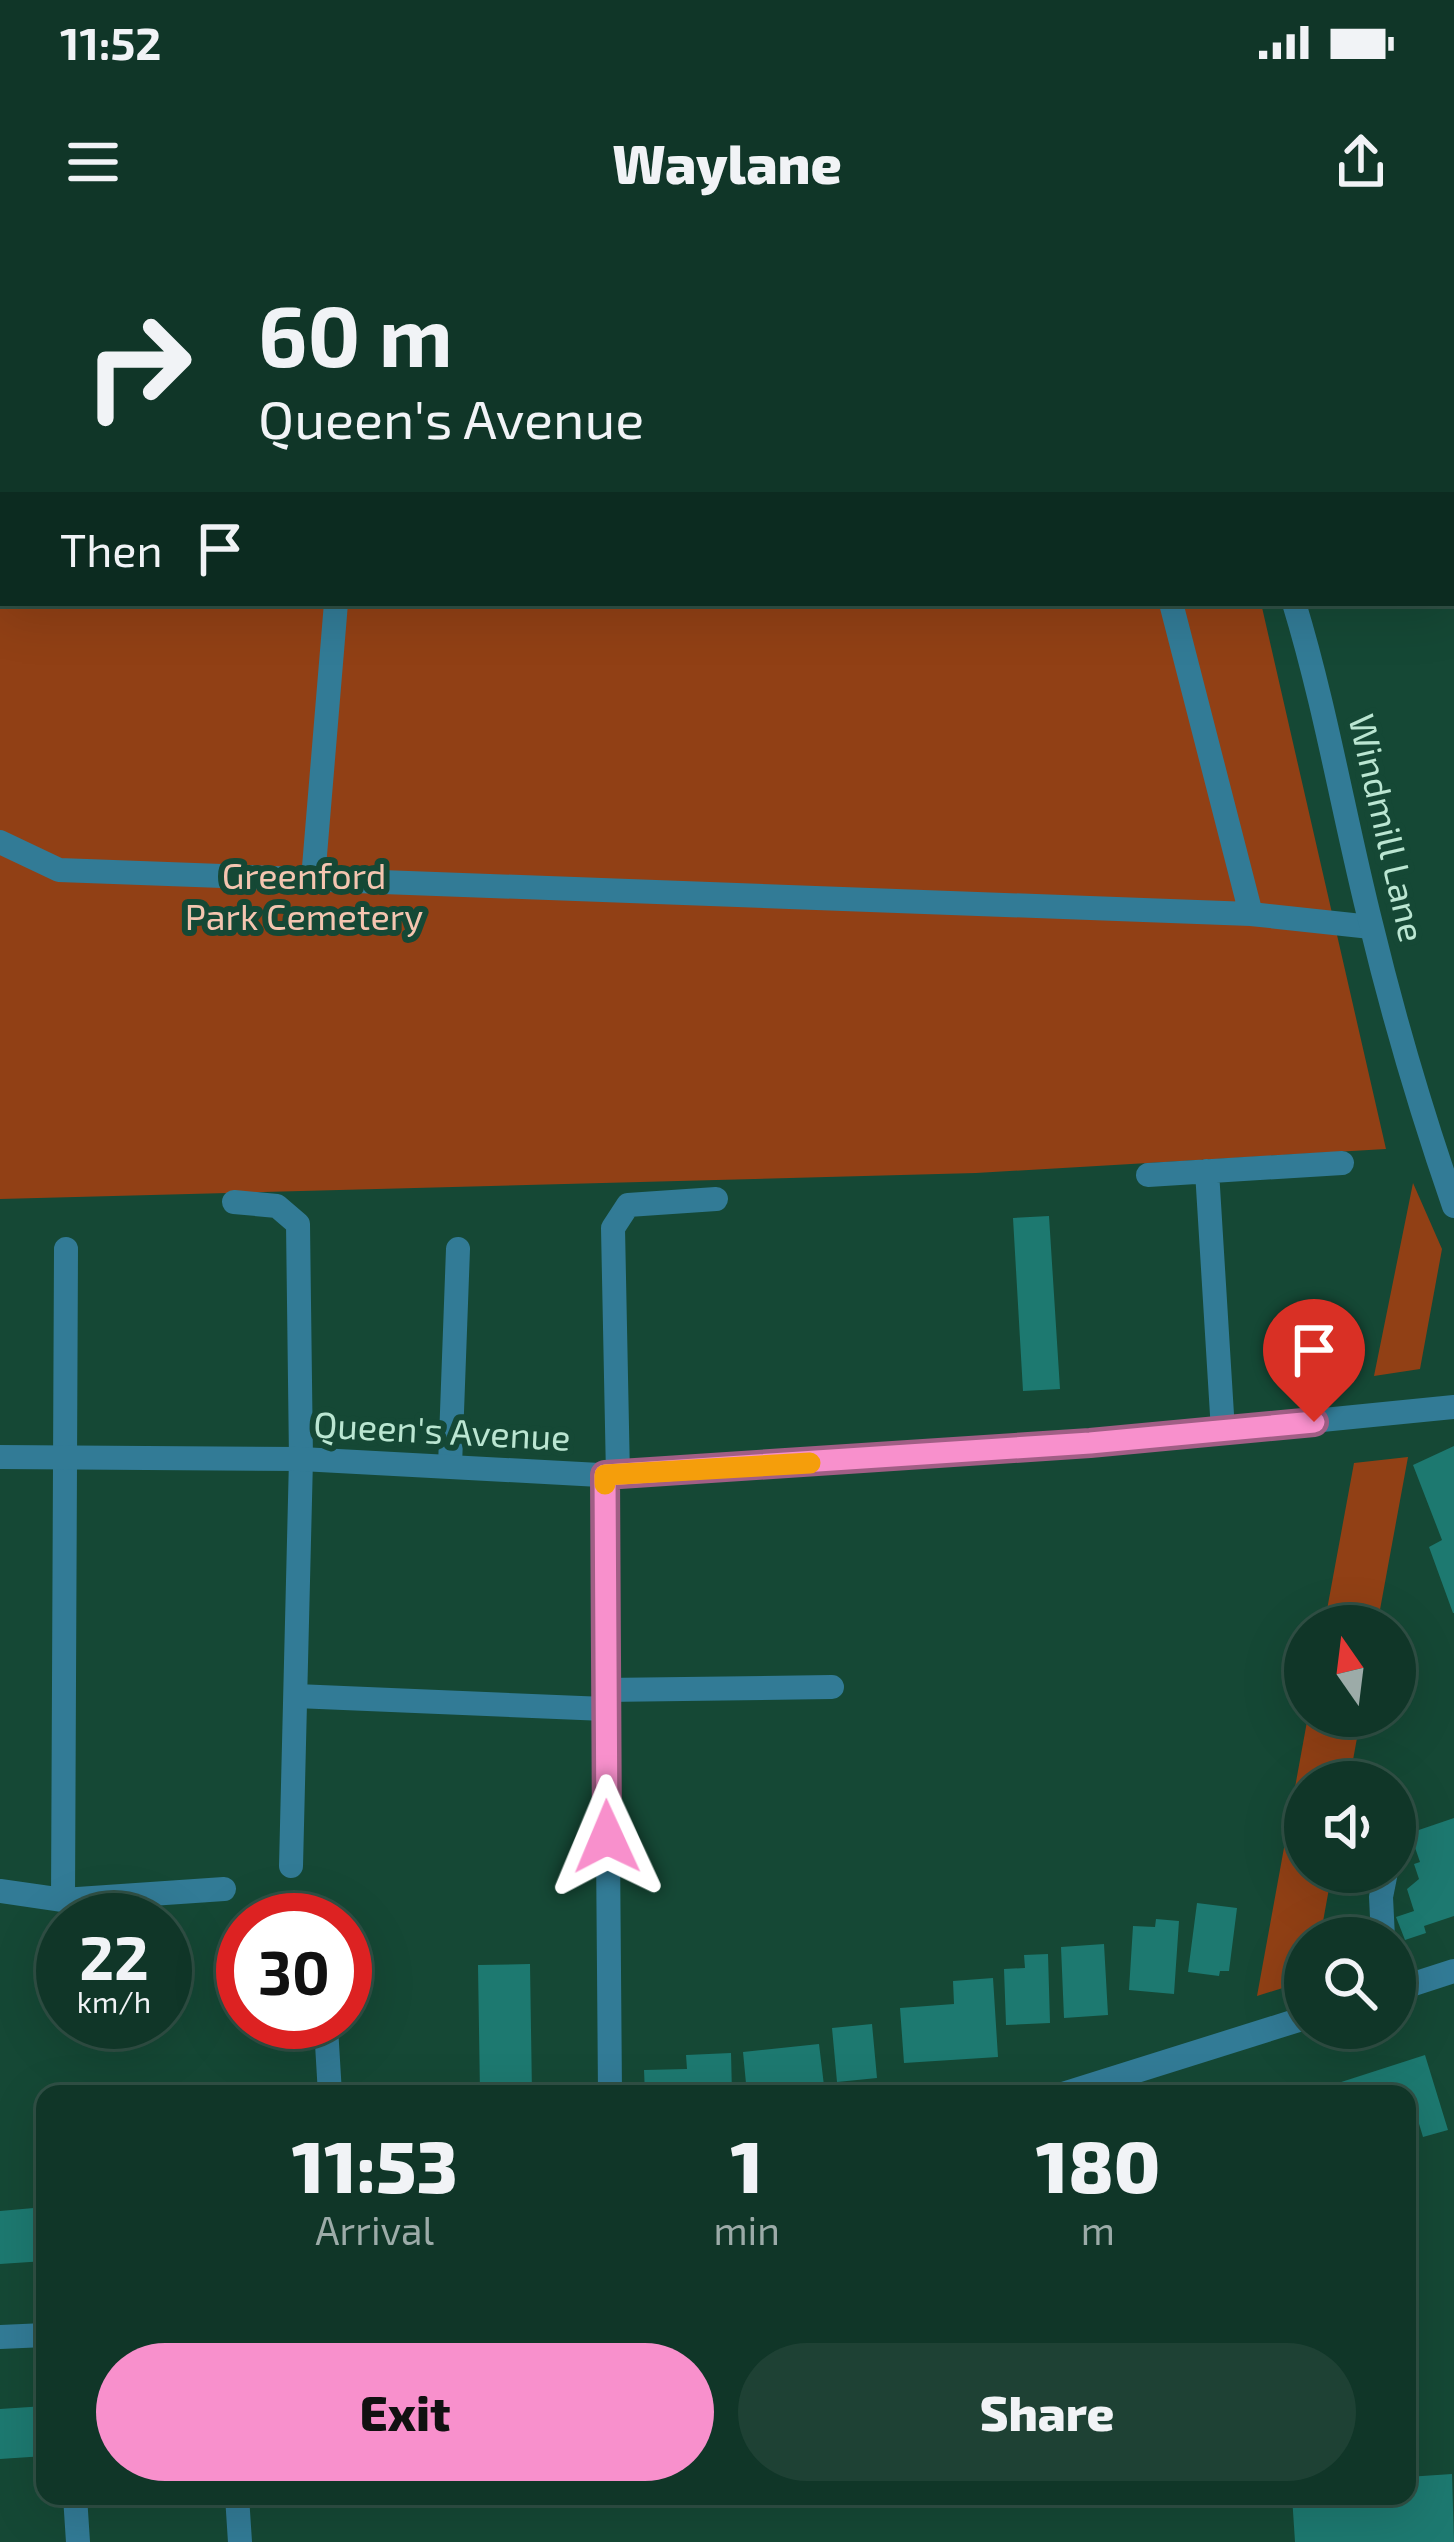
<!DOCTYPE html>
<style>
:root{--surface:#103628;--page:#1e4134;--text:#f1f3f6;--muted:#9caba8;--line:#305045;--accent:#f890cc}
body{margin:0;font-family:"Exo 2",sans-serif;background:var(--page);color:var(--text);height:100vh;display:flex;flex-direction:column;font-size:45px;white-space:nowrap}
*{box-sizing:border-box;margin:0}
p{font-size:39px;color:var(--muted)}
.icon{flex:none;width:66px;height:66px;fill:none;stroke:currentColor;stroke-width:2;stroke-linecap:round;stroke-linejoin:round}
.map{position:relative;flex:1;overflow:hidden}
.panel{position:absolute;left:36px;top:1845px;width:1380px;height:420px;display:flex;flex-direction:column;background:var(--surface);border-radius:24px;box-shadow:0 12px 48px #0002,0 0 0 3px var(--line)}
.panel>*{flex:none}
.top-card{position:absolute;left:0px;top:0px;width:1455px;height:366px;box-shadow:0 12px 48px #0002,0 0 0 3px var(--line);background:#103628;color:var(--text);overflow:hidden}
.needle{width:78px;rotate:346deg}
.fabs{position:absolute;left:1284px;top:1365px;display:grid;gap:24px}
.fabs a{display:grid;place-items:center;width:132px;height:132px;border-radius:50%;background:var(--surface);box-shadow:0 12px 48px #0002,0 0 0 3px var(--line);font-size:60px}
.speed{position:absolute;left:36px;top:1653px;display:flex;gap:24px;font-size:60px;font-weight:700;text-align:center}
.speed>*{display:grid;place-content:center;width:156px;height:156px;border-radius:50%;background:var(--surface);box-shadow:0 12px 48px #0002,0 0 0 3px var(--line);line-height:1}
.speed small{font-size:30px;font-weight:400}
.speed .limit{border:18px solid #d22;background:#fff;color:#111}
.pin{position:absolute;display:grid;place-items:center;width:102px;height:102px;color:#fff;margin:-123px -51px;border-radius:50% 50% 50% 0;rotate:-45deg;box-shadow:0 0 12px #0007}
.pin .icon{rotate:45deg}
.me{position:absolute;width:132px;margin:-66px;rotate:359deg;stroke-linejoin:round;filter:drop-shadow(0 0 9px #0008)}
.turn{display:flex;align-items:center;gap:42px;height:252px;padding:0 60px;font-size:54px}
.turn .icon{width:156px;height:156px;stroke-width:2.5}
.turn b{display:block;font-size:84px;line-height:102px}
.then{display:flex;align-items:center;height:114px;padding:0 60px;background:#0003;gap:24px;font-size:45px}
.eta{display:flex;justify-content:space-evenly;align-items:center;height:204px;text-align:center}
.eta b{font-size:72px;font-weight:800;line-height:84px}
.primary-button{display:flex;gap:24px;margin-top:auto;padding:24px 60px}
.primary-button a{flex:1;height:138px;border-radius:72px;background:var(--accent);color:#111;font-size:48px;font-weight:800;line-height:138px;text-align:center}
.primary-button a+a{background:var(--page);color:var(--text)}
.status{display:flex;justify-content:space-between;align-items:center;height:84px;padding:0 60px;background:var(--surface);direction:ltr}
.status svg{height:33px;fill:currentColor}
header{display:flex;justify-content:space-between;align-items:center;height:156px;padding:0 60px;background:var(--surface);font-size:54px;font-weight:800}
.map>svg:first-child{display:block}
.green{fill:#914015}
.building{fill:#1d7970}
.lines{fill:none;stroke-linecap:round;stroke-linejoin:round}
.lane{stroke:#327b96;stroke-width:24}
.street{stroke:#327b96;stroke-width:24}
.route-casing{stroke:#a15e85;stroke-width:30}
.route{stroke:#f890cc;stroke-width:21}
.slow{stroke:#f59e0b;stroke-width:21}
.labels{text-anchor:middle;stroke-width:12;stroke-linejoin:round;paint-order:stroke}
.street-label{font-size:36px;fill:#bbe6d2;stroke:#154835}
.park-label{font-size:36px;fill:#f4c5b0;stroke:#154835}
</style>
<div class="status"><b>11:52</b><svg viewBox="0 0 49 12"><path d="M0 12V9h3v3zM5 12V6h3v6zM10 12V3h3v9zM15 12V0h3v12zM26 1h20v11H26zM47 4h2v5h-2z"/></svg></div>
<header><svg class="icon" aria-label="menu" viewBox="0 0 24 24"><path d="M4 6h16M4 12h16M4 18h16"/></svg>Waylane<svg class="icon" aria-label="share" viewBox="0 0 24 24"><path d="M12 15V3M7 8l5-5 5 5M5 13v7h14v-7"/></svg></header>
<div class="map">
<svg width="1454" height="2302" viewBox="0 0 1454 2302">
<rect width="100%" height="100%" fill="#154835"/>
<path class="green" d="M 0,0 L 1145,0 L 1146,3 L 3,3 L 3,363 L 1261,363 L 1386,909 L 976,933 L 0,959 Z
M 1413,943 L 1442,1009 L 1420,1129 L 1374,1136 Z
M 1408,1217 L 1377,1386 L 1324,1386 L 1354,1223 Z
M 1308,1476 L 1361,1476 L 1349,1542 L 1305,1542 L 1305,1632 L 1332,1632 L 1320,1698 L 1305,1698 L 1305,1741 L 1257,1756 Z"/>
<path class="building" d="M 1049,976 L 1060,1149 L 1023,1151 L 1013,978 Z
M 1454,1206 L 1454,1373 L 1453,1373 L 1429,1307 L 1442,1300 L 1413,1225 Z
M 1454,1578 L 1454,1676 L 1424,1686 L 1426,1693 L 1405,1700 L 1396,1677 L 1414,1671 L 1407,1649 L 1419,1639 L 1414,1624 L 1420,1622 L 1410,1593 Z
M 1197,1663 L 1237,1668 L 1229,1731 L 1220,1731 L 1219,1736 L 1188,1732 Z
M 1156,1679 L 1179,1681 L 1174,1754 L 1129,1750 L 1133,1686 L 1155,1687 Z
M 1104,1704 L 1108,1775 L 1064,1778 L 1061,1707 Z
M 1048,1714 L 1050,1783 L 1006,1785 L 1004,1729 L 1025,1728 L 1024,1715 Z
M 530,1724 L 532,1854 L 480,1854 L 478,1725 Z
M 993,1738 L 998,1817 L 904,1823 L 900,1768 L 954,1764 L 953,1741 Z
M 872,1784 L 877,1838 L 837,1842 L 832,1788 Z
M 819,1804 L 825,1854 L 747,1854 L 743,1812 Z
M 731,1813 L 732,1854 L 645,1854 L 644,1830 L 687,1829 L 686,1815 Z
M 1425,1815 L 1448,1890 L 1423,1897 L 1417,1877 L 1407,1881 L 1407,1854 L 1304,1854 Z
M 45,1967 L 45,2021 L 0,2024 L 0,1971 Z
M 45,2166 L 45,2216 L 0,2219 L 0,2169 Z
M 1452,2234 L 1454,2302 L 1295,2302 L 1292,2256 L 1407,2256 L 1407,2237 Z"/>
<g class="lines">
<path class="lane" d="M 360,3 L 360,0
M 0,118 L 3,118
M 1171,363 L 1251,674
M 0,602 L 59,630 L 1251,674 L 1371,687
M 313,639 L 336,363
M 1207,931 L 1223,1191
M 1148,935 L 1342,923
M 234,962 L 277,966 L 298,984 L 301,1219 L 291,1626
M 450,1226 L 458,1009
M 618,1236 L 613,988 L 628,965 L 716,959
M 604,1450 L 832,1447
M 296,1456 L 605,1469
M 1395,1586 L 1400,1563
M 0,1651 L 63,1660 L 224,1649
M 63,1660 L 66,1009
M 1383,1698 L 1381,1657 L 1386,1632
M 326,1787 L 330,1854
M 75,2256 L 78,2302
M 237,2256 L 240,2302"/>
<path class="street" d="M 1182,0 L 1183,3
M 1294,363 C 1326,468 1344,577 1371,684 C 1394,779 1422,874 1454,966
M 0,1217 L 301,1219 L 618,1236 L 1090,1203 L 1454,1167
M 605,1235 L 610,1854
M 1395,1750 L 1454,1731
M 1063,1854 L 1305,1778
M 0,2097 L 45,2095"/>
</g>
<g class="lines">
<defs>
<path id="route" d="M 607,1597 L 605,1235 L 1090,1203 L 1314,1182"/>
</defs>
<use href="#route" class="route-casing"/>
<use href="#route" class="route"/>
<path class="slow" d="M 605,1244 L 605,1235 L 810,1223"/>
</g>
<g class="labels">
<g class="street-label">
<text transform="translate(1387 588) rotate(77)" y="13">Windmill Lane</text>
<text transform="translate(442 1191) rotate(3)" y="13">Queen's Avenue</text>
</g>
<g class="park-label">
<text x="304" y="649">Greenford<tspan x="304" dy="41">Park Cemetery</tspan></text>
</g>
</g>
</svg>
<div class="fabs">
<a><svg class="needle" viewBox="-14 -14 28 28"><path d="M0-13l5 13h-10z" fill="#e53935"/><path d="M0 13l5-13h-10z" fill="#9caba8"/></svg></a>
<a><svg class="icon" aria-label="sound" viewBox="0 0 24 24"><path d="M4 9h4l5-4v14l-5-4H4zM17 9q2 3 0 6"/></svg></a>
<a><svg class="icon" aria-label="search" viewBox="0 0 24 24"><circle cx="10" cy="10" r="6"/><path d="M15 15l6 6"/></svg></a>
</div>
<div class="speed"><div>22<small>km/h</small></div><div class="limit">30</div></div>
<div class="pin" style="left:1314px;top:1182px;background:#d93025"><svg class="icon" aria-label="arrive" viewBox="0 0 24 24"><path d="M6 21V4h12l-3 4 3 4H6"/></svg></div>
<svg class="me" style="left:607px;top:1597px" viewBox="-20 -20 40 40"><path d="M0-17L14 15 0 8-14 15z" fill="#f890cc" stroke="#fff" stroke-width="4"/></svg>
<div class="top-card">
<div class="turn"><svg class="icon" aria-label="right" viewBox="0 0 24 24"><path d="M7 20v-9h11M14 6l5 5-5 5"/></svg><div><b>60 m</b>Queen's Avenue</div></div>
<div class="then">Then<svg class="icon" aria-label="arrive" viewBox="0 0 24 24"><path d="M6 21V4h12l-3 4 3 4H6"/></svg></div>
</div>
<section class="panel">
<div class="eta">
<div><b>11:53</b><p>Arrival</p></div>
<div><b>1</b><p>min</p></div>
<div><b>180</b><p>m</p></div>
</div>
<div class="primary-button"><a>Exit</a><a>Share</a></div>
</section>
</div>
